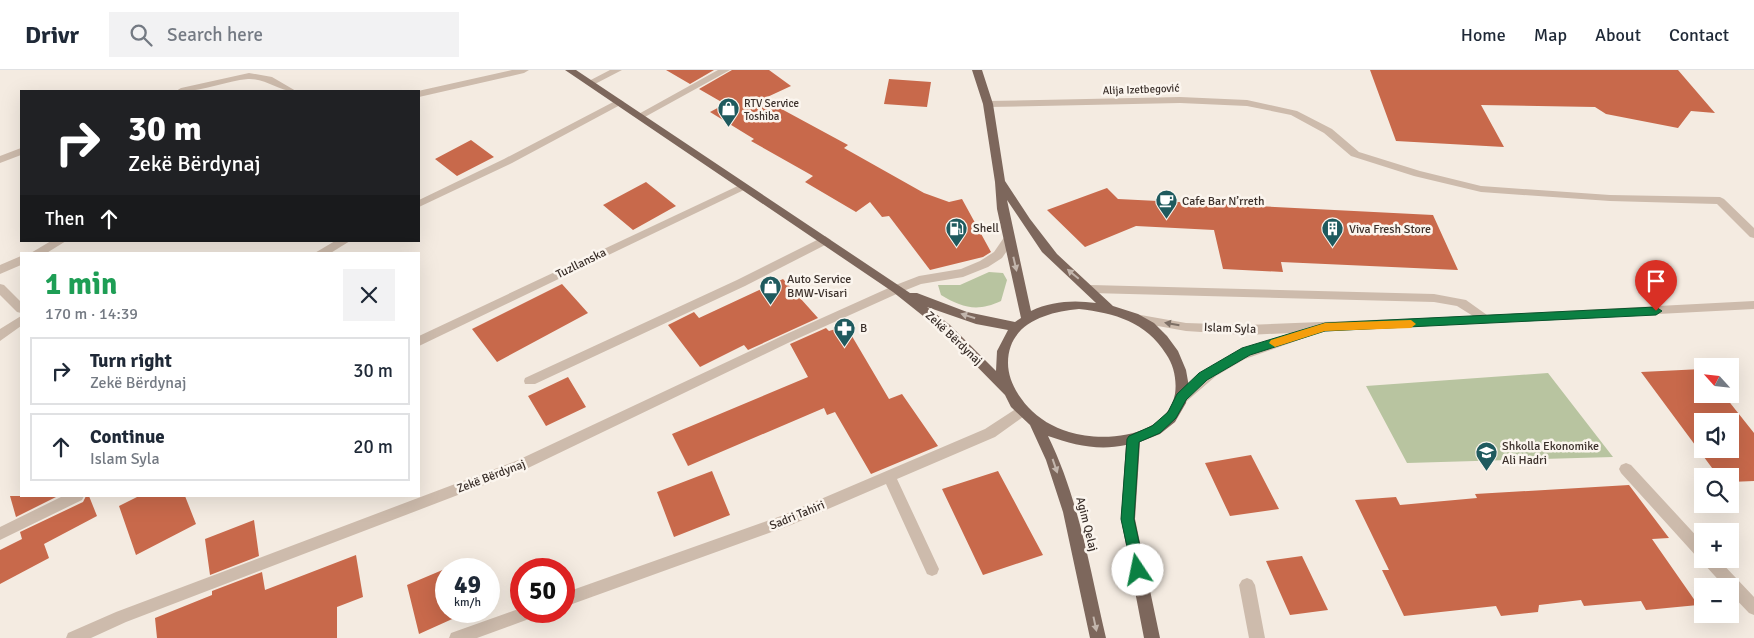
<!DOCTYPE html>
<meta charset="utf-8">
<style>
:root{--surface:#fff;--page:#f2f2f3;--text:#1f2937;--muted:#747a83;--line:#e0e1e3}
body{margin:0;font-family:Signika,sans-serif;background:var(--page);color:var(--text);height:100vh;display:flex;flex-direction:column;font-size:19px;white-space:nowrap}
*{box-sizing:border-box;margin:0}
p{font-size:16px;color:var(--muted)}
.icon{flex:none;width:28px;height:28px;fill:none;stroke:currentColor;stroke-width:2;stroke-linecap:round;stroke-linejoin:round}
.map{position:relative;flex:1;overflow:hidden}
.sheet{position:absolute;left:20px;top:182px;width:400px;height:245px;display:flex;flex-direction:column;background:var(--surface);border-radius:0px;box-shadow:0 5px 20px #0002}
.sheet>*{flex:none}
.top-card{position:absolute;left:20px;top:20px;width:400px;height:152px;border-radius:0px;box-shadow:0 5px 20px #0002;background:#202124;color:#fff;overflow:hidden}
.needle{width:32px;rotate:297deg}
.controls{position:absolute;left:1694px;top:288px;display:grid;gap:10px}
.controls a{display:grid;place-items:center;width:45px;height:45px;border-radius:0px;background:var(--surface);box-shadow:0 5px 20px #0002;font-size:25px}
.speed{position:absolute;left:435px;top:488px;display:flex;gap:10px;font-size:25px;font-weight:700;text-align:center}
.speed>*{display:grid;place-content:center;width:65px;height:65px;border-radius:50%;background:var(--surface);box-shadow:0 5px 20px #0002;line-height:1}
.speed small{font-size:12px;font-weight:400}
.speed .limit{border:8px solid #d22;background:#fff;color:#111}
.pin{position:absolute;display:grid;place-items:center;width:42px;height:42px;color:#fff;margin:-51px -21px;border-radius:50% 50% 50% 0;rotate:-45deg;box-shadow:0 0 5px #0007}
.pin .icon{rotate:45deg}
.me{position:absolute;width:55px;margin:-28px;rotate:349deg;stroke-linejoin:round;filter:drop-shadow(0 0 4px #0008)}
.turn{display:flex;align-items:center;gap:18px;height:105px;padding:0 25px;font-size:22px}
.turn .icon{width:65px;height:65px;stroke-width:2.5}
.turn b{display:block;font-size:35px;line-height:42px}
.then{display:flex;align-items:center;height:48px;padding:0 25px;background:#0003;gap:10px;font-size:19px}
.round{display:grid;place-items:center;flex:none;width:52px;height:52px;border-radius:0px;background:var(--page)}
.headline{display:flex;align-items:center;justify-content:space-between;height:85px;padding:0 25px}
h1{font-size:30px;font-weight:700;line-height:38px;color:#1e9e55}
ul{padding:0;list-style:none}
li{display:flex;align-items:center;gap:15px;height:68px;margin:0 10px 8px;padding:0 15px;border:2px solid var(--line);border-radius:0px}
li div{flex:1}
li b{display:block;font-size:19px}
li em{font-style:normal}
header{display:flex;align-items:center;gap:30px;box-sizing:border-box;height:70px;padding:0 25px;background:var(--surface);border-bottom:1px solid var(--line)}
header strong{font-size:24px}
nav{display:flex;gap:28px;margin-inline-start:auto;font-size:18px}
.search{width:350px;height:45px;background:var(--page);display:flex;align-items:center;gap:12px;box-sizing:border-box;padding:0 18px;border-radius:0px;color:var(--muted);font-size:19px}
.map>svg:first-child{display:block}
.green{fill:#b8c4a0}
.building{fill:#c8694b;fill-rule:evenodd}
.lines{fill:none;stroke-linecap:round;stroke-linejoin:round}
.minor{fill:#cdbbac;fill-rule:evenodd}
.major{fill:#7d675c;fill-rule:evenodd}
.oneway{fill:#c2b5ac}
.oneway2{fill:#7d6f65}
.route{fill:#0b8043;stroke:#07532c}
.slow{fill:#f59e0b}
.labels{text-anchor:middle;stroke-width:5;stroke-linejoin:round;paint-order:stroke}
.far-street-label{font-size:11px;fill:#3b302b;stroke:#fbf5ee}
.far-poi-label{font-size:11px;fill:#3b302b;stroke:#fbf5ee;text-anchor:start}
.poi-label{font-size:12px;fill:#3b302b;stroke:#fbf5ee;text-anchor:start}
.street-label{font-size:12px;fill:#3b302b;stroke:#fbf5ee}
</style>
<header>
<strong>Drivr</strong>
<div class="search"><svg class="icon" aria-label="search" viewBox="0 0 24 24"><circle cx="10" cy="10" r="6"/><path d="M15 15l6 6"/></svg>Search here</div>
<nav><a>Home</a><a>Map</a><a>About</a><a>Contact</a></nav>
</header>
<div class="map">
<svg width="1754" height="568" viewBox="0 0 1754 568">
<rect width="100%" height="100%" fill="#f4ebe1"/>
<path class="green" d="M 989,202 L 1003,203 L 1007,210 L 1001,231 C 978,242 962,238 941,225 L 938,215 L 960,215 Z
M 1548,303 L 1613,387 L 1407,393 L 1366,316 Z"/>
<path class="building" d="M 666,0 L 714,0 L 690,14 Z
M 732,0 L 769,0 L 791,16 L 763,29 L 848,75 L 844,78 L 924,123 L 949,132 L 962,129 L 991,182 L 983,187 L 930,200 L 889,146 L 882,147 L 870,132 L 856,142 L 805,112 L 813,106 L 751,71 L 754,69 L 710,42 L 725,34 L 699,19 Z
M 1370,0 L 1678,0 L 1715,43 L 1691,41 L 1678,58 L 1606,44 L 1595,37 L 1481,35 L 1504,77 L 1396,71 Z
M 889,9 L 931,12 L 927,37 L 884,34 Z
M 471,70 L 494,87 L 457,106 L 435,89 Z
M 646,112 L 676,136 L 633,160 L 603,135 Z
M 1107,118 L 1118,129 L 1433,145 L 1458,200 L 1281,192 L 1283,202 L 1223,199 L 1214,160 L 1136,156 L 1085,177 L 1047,140 Z
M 783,209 L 818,248 L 748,280 L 744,275 L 700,297 L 668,255 L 694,242 L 699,248 Z
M 562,214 L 588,243 L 497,292 L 472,259 Z
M 846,256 L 889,329 L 902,324 L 938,376 L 871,404 L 835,342 L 827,345 L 824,338 L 688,396 L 672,364 L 808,307 L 790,274 L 826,258 L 829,261 Z
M 1702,299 L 1702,324 L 1723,324 L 1754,363 L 1754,411 L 1730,412 L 1730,406 L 1718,406 L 1641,302 ZM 1702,351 L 1730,351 L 1730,379 L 1702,379 Z
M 568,307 L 586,337 L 546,356 L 528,326 Z
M 1251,385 L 1279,439 L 1230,446 L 1205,393 Z
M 712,401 L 730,445 L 674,467 L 657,422 Z
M 998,401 L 1043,485 L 983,505 L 942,419 Z
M 1629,415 L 1669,468 L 1652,469 L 1698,535 L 1646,540 L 1641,531 L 1584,536 L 1581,530 L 1539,535 L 1538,542 L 1501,546 L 1496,536 L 1404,546 L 1382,500 L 1389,500 L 1355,430 L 1396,427 L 1400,435 L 1477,428 L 1475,424 Z
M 10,426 L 58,426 L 16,447 Z
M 86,426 L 89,426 L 97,446 L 44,474 L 49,488 L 0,514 L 0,480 L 22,469 L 20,462 L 83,432 Z
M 139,426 L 185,426 L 196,454 L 136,485 L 119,436 Z
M 254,450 L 259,486 L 210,505 L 205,469 Z
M 356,485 L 363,527 L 337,537 L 337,568 L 157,568 L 155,548 L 212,525 L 212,521 L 262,502 L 265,520 Z
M 1302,486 L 1328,540 L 1290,545 L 1266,491 Z
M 459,493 L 461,499 L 446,499 L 446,541 L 470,541 L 419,564 L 407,515 Z"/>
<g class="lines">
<path class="minor" d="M 512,0 L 529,0 L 524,3 L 419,27 L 418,21 Z
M 610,0 L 622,0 L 593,15 L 590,16 L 585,13 Z
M 718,0 L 730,0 L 643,48 L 637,48 L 635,46 Z
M 249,3 L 272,7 L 296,21 C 279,22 266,8 248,9 C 224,11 201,23 176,21 L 181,18 Z
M 1180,27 L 1247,30 L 1297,41 L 1332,59 L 1359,82 L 1420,101 L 1481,116 L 1610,125 L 1720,127 L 1724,129 L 1754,158 L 1754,168 L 1750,167 L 1717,134 L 1610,131 L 1481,122 L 1414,106 L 1351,86 L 1324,63 L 1291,45 L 1247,36 L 1180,33 L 988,37 L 983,34 L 988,31 Z
M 619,29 L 624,32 L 622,34 L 512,93 L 419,137 L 419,130 L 504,89 Z
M 21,78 L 21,85 L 0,93 L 0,86 Z
M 742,114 L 746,115 L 746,119 L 419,276 L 419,266 Z
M 1009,165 L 1013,166 L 1015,169 L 1013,172 L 1002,188 L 988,197 L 963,207 L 921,214 L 901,222 L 790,272 L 526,399 L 126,552 L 91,568 L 66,568 L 68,563 L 116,542 L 516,391 L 782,266 L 893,216 L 919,206 L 961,199 L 980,191 L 994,182 L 1005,166 Z
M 825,166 L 831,170 L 829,173 L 745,216 L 535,314 L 525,314 L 524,311 L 525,308 L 737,210 Z
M 51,171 L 66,171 L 45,184 L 29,184 Z
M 335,171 L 350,171 L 329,184 L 313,184 Z
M 21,186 L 21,195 L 0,204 L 0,195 Z
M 0,214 L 4,215 L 21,232 L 21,243 L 17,242 L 0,225 Z
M 1091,215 L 1434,224 L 1466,230 L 1487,245 L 1754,231 L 1754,239 L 1315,262 L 1313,265 L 1245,289 L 1216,306 L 1187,331 L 1182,332 L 1177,331 L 1176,327 L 1177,323 C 1213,292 1246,277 1291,263 L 1247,265 L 1186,261 L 1135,252 L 1131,251 L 1129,248 L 1131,245 L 1135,244 L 1186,253 L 1247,255 L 1473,246 L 1457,236 L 1434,232 L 1091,223 L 1085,219 Z
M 21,246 L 21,256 L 0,271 L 0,259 Z
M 1022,335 L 1027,336 L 1029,340 L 1027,344 L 995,367 L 897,409 L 939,499 L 937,504 L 932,506 L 927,504 L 886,414 L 791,455 L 564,537 L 564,523 L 781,446 L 985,359 Z
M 1626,393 L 1631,395 L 1702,472 L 1702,489 L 1718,489 L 1754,527 L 1754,545 L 1749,543 L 1730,523 L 1730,516 L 1724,516 L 1704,494 L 1702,488 L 1697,487 L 1621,403 L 1619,399 L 1621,395 Z
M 63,426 L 84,426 L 82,430 L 0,470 L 0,457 Z
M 1247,508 L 1252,510 L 1255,515 L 1265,568 L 1249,568 L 1239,515 L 1242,510 Z
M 521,538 L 521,541 L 540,541 L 537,546 L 477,568 L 449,568 L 451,563 Z"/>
<path class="major" d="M 565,0 L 576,0 L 910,223 L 917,223 L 967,242 L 1015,252 L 1021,248 L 997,139 L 995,112 L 983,34 L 972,0 L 982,0 L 993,34 L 1005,111 L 1030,149 L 1057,184 L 1113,236 L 1138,244 L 1154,253 L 1167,266 L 1178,281 L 1186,300 L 1189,317 L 1186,333 L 1175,352 L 1160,364 L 1140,372 L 1135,449 L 1160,568 L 1144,568 L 1121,449 L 1126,375 C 1098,381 1074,375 1048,366 C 1079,429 1090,500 1106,568 L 1090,568 L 1063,442 L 1046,390 L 1030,355 L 1011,337 L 1005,325 L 942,261 L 893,222 ZM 1007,130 L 1042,182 L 1096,233 C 1074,230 1052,231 1031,241 ZM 927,237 L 976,254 L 1008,260 L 997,281 L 996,301 L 950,255 ZM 1079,239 C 1115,243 1146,252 1166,284 C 1174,295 1177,311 1175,324 C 1167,367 1104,373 1069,362 C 1053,357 1039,349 1028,337 C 1017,325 1008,309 1008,293 C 1008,253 1047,242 1079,239 Z"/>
</g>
<defs><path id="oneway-solid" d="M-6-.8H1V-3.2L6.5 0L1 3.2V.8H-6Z" transform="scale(1.25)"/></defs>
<g class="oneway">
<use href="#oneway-solid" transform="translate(1015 194) rotate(77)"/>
<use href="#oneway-solid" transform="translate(1073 204) rotate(-140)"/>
<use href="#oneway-solid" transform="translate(968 246) rotate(-163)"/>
<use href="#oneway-solid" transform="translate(1055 396) rotate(71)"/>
<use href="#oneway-solid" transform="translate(1095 554) rotate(78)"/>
</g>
<use class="oneway2" href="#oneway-solid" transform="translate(1172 254) rotate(-170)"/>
<path class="route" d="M 1656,237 L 1662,241 L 1656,245 L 1325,261 L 1250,285 L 1207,310 L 1186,330 L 1176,348 L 1160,363 L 1139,372 L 1134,449 L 1145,500 L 1143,504 L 1138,506 L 1133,504 L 1121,449 L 1127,369 L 1129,366 L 1152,356 L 1168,342 L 1177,324 L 1199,303 L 1242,278 L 1325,253 Z"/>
<path class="slow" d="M 1411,250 L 1416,254 L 1411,258 L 1325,261 L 1275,277 L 1269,273 L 1271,270 L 1325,253 Z"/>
<defs>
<symbol id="shop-pin" viewBox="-11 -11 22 30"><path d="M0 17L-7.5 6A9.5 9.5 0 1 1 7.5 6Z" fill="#1f5a5e" stroke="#fbf5ee"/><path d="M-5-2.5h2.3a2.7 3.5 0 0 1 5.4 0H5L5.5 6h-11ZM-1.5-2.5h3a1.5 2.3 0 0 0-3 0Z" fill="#fff"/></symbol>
<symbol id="cafe-pin" viewBox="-11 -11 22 30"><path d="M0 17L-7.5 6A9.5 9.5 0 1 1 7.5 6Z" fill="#1f5a5e" stroke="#fbf5ee"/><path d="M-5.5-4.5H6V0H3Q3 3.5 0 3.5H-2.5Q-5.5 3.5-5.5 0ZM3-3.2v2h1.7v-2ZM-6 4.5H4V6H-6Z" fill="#fff"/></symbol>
<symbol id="fuel-pin" viewBox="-11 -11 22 30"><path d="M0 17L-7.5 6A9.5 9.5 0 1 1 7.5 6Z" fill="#1f5a5e" stroke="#fbf5ee"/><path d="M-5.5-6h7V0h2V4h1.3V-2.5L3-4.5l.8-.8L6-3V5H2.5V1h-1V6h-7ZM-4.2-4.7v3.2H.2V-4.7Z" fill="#fff"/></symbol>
<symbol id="building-pin" viewBox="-11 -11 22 30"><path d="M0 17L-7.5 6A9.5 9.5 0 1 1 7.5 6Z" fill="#1f5a5e" stroke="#fbf5ee"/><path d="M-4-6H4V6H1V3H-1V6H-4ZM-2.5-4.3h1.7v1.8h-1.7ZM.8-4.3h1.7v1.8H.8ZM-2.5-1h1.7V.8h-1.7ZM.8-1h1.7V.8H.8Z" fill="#fff"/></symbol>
<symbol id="pharmacy-pin" viewBox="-11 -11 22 30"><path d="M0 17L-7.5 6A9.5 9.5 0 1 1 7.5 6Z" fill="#1f5a5e" stroke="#fbf5ee"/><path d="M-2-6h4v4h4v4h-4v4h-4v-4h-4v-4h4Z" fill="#fff"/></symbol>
<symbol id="school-pin" viewBox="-11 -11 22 30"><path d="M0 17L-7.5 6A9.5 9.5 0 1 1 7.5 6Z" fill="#1f5a5e" stroke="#fbf5ee"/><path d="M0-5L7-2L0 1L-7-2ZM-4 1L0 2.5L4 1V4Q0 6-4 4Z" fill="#fff"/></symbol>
</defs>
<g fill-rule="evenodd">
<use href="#shop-pin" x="716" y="26" width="25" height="34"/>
<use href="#cafe-pin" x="1154" y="118" width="25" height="34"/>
<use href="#fuel-pin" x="944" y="146" width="25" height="34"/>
<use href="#building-pin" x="1320" y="146" width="25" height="34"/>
<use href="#shop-pin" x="758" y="204" width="25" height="34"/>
<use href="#pharmacy-pin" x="832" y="246" width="25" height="34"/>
<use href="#school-pin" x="1474" y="370" width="25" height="34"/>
</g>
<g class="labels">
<g class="far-street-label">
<text transform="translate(1141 19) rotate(-2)" y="4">Alija Izetbegović</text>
</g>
<g class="far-poi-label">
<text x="744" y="37">RTV Service<tspan x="744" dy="13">Toshiba</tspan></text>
</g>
<g class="poi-label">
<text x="1182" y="135">Cafe Bar N’rreth</text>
<text x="973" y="162">Shell</text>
<text x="1349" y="163">Viva Fresh Store</text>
<text x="787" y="213">Auto Service<tspan x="787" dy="14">BMW-Visari</tspan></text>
<text x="860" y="262">B</text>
<text x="1502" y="380">Shkolla Ekonomike<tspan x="1502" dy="14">Ali Hadri</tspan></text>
</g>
<g class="street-label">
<text transform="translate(581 193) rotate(-26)" y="4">Tuzllanska</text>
<text transform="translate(1230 258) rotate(2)" y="4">Islam Syla</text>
<text transform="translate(954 268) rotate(43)" y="4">Zekë Bërdynaj</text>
<text transform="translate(491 406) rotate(-21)" y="4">Zekë Bërdynaj</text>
<text transform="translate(797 445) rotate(-22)" y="4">Sadri Tahiri</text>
<text transform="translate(1087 454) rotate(76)" y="4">Agim Qelaj</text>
</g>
</g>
</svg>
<div class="controls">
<a><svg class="needle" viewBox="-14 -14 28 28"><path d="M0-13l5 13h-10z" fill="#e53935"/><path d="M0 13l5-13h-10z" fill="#747a83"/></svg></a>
<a><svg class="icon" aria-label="sound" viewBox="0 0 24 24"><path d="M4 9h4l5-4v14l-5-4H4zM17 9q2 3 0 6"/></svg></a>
<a><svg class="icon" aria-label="search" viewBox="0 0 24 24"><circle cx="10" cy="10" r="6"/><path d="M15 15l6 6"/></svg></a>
<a>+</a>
<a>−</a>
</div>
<div class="speed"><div>49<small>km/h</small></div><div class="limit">50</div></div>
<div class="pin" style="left:1656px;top:241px;background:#d93025"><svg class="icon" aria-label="arrive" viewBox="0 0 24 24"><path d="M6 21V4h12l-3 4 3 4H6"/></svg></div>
<svg class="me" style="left:1138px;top:500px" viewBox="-20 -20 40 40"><circle r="19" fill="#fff"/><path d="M0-13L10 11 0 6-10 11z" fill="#0b8043"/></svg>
<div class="top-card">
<div class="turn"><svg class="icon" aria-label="right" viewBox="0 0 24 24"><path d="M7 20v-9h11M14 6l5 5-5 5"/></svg><div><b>30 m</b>Zekë Bërdynaj</div></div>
<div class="then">Then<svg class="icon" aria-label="ahead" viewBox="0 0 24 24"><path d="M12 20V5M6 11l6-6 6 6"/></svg></div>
</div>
<section class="sheet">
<div class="headline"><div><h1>1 min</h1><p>170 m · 14:39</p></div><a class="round"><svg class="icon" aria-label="close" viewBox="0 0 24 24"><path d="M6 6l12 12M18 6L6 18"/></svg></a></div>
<ul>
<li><svg class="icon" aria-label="right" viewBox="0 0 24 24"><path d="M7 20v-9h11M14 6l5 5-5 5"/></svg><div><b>Turn right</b><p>Zekë Bërdynaj</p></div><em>30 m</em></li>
<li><svg class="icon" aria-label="ahead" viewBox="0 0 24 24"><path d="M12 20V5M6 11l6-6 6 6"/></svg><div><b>Continue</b><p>Islam Syla</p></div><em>20 m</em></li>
</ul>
</section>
</div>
